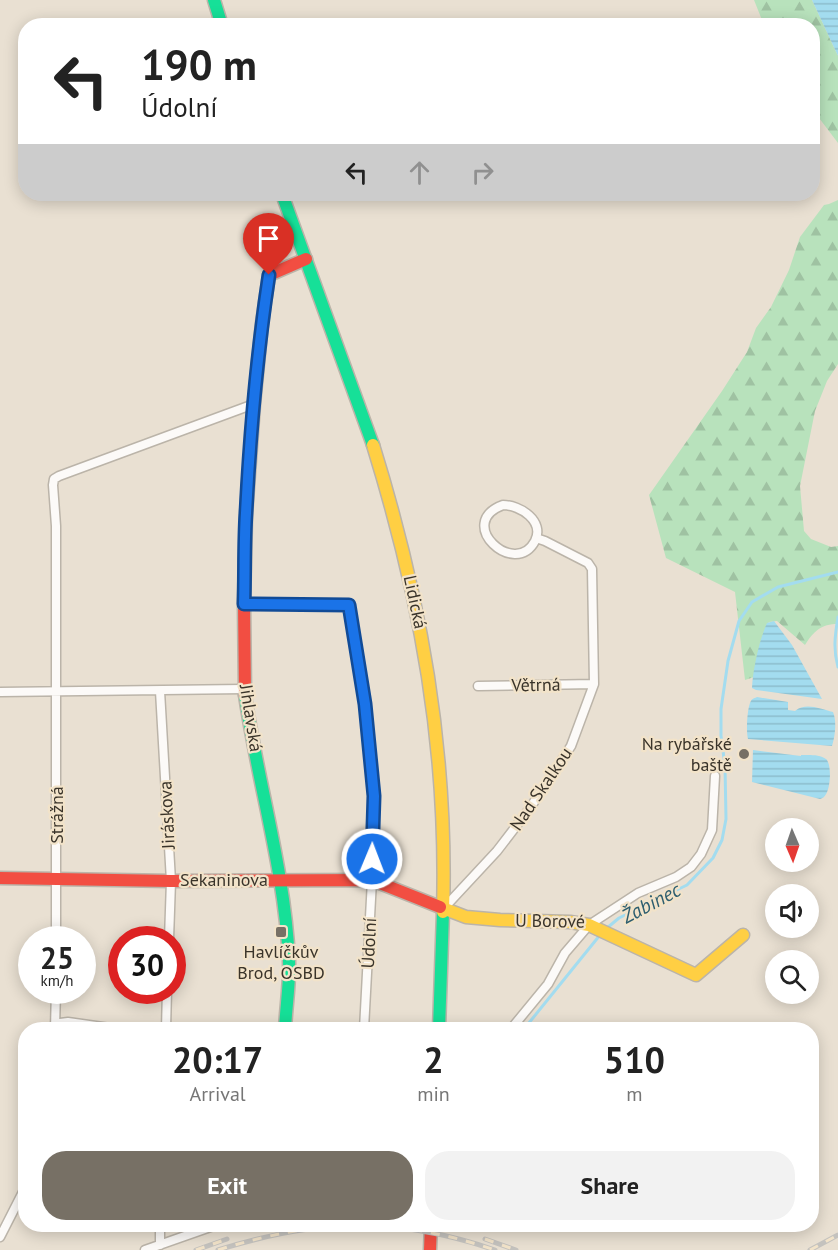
<!DOCTYPE html>
<meta charset="utf-8">
<style>
:root{--surface:#fff;--page:#f2f2f2;--text:#222;--muted:#767676;--accent:#777065}
body{margin:0;font-family:"PT Sans",sans-serif;background:var(--page);color:var(--text);height:100vh;display:flex;flex-direction:column;font-size:22px;white-space:nowrap}
*{box-sizing:border-box;margin:0}
p{font-size:20px;color:var(--muted)}
.icon{flex:none;width:33px;height:33px;fill:none;stroke:currentColor;stroke-width:2;stroke-linecap:round;stroke-linejoin:round}
.map{position:relative;flex:1;overflow:hidden}
.panel{position:absolute;left:18px;top:1022px;width:801px;height:210px;display:flex;flex-direction:column;background:var(--surface);border-radius:24px;box-shadow:0 3px 15px #0003}
.panel>*{flex:none}
.banner{position:absolute;left:18px;top:18px;width:802px;height:183px;border-radius:24px;box-shadow:0 3px 15px #0003;background:#fff;color:var(--text);overflow:hidden}
.needle{width:39px;rotate:178deg}
.tools{position:absolute;left:765px;top:818px;display:grid;gap:12px}
.tools a{display:grid;place-items:center;width:54px;height:54px;border-radius:50%;background:var(--surface);box-shadow:0 3px 15px #0003;font-size:30px}
.speed{position:absolute;left:18px;top:926px;display:flex;gap:12px;font-size:30px;font-weight:700;text-align:center}
.speed>*{display:grid;place-content:center;width:78px;height:78px;border-radius:50%;background:var(--surface);box-shadow:0 3px 15px #0003;line-height:1}
.speed small{font-size:15px;font-weight:400}
.speed .limit{border:9px solid #d22;background:#fff;color:#111}
.pin{position:absolute;display:grid;place-items:center;width:51px;height:51px;color:#fff;margin:-62px -26px;border-radius:50% 50% 50% 0;rotate:-45deg;box-shadow:0 0 6px #0007}
.pin .icon{rotate:45deg}
.me{position:absolute;width:66px;margin:-33px;rotate:1deg;stroke-linejoin:round;filter:drop-shadow(0 0 4px #0008)}
.turn{display:flex;align-items:center;gap:21px;height:126px;padding:0 24px;font-size:27px}
.turn .icon{width:78px;height:78px;stroke-width:2.5}
.turn b{display:block;font-size:42px;line-height:51px}
.lanes{display:flex;align-items:center;height:57px;padding:0 24px;background:#0003;justify-content:center;gap:30px;direction:ltr}
.lanes .off{opacity:.35}
.eta{display:flex;justify-content:space-evenly;align-items:center;height:102px;text-align:center}
.eta b{font-size:36px;font-weight:700;line-height:42px}
.primary-button{display:flex;gap:12px;margin-top:auto;padding:12px 24px}
.primary-button a{flex:1;height:69px;border-radius:24px;background:var(--accent);color:#fff;font-size:24px;font-weight:700;line-height:69px;text-align:center}
.primary-button a+a{background:var(--page);color:var(--text)}
.map>svg:first-child{display:block}
.forest{fill:url(#forest-firs)}
.water{fill:url(#water-rules)}
.lines{fill:none;stroke-linecap:round;stroke-linejoin:round}
.stream{stroke:#a3dcef;stroke-width:3}
.street-casing{stroke:#bbb4a9;stroke-width:11}
.fast-casing{stroke:#bbb4a9;stroke-width:15}
.slow-casing{stroke:#bbb4a9;stroke-width:15}
.jam-casing{stroke:#bbb4a9;stroke-width:15}
.street{stroke:#fcfaf8;stroke-width:8}
.fast{stroke:#16e098;stroke-width:12}
.slow{stroke:#ffcf43;stroke-width:12}
.jam{stroke:#f24e42;stroke-width:12}
.rail-casing{stroke:#c4c2be;stroke-width:5}
.rail{stroke:#f2e3c9;stroke-width:3;stroke-dasharray:9;stroke-linecap:butt}
.route-casing{stroke:#114b97;stroke-width:15}
.route{stroke:#1a73e8;stroke-width:10}
.poi-dot{fill:#777065;stroke:#f2e3c9;stroke-width:2}
.labels{text-anchor:middle;stroke-width:4.5;stroke-linejoin:round;paint-order:stroke}
.street-label{font-size:18px;fill:#3a342a;stroke:#f2e3c9}
.poi-label{font-size:18px;fill:#3a342a;stroke:#f2e3c9;text-anchor:end}
.water-label{font-size:20px;font-style:italic;fill:#2d5e6f;stroke:#f2e3c9}
</style>
<div class="map">
<svg width="838" height="1250" viewBox="0 0 838 1250">
<defs>
<pattern id="forest-firs" width="22" height="20" patternUnits="userSpaceOnUse" patternTransform="scale(1.5)"><rect width="22" height="20" fill="#b8e2bc"/><path d="M5 1l3.5 6h-7zM16 11l3.5 6h-7z" fill="#9fc2a2"/></pattern>
<pattern id="water-rules" width="6" height="5" patternUnits="userSpaceOnUse" patternTransform="scale(1.5)"><rect width="6" height="5" fill="#a3dcef"/><path d="M0 2.5h6" fill="none" stroke="#8dbdcd"/></pattern>
</defs>
<rect width="100%" height="100%" fill="#e9e0d2"/>
<path class="forest" d="M 754,0 L 812,0 L 838,56 L 838,143 L 816,114 L 813,106 L 813,26 L 764,25 Z
M 838,200 L 838,364 L 827,381 L 815,411 L 800,486 L 804,531 L 811,539 L 831,547 L 838,546 L 838,624 C 821,624 814,631 805,645 L 777,621 L 769,622 L 767,625 L 754,677 L 745,680 L 735,592 L 666,558 L 649,495 L 722,391 L 747,352 L 756,328 L 771,307 L 789,270 L 800,237 L 824,205 L 829,204 Z"/>
<path class="water" d="M 812,0 L 838,0 L 838,56 Z
M 774,621 L 792,645 L 822,699 L 756,690 L 752,688 C 753,669 759,641 767,623 Z
M 757,697 L 788,702 L 788,710 L 795,711 C 806,702 820,709 833,712 C 837,721 835,737 832,746 L 748,739 C 746,732 747,711 750,703 C 752,698 753,699 757,697 Z
M 753,750 L 801,756 L 801,755 C 808,755 820,754 826,759 C 832,764 831,791 824,797 C 823,798 822,798 820,799 L 752,782 Z"/>
<g class="lines">
<path class="stream" d="M 838,617 C 835,635 833,650 838,667
M 607,928 L 619,918 L 687,885 L 713,858 L 722,840 L 726,819 L 725,766 L 721,736 L 721,709 L 728,661 L 739,621 L 752,602 L 778,587 L 838,572
M 524,1029 L 600,935"/>
<defs>
<path id="street" d="M 503,505 C 520,505 545,521 535,541 C 515,579 454,523 503,505 Z
M 244,604 L 349,605 L 365,704 L 374,796 L 372,880 L 364,1029
M 478,686 L 594,684
M 160,691 L 171,881 L 169,939
M 0,692 L 244,689
M 444,908 L 497,851 L 530,808 L 571,746 L 594,684 L 592,569 L 588,563 L 545,541 L 536,538
M 56,939 L 56,526 L 53,485 L 54,479 L 59,476 L 254,404
M 56,1027 L 60,1023 L 68,1022 L 117,1029
M 55,1028 L 56,990
M 166,1029 L 167,990
M 511,1029 L 548,984 L 565,953 L 589,925 L 638,893 L 676,877 L 691,867 L 701,854 L 712,830 L 715,776
M 160,1224 L 160,1245
M 0,1237 L 26,1186
M 145,1250 L 219,1224"/>
<path id="fast" d="M 214,0 L 222,26
M 282,194 L 373,445
M 245,695 C 258,784 285,871 289,961 C 290,983 286,1007 285,1029
M 439,1029 L 443,912"/>
<path id="slow" d="M 373,445 C 421,600 448,750 443,912
M 440,907 L 466,917 L 500,920 L 570,922 L 589,925 L 696,975 L 743,935"/>
<path id="jam" d="M 245,695 L 244,604 L 246,515 L 254,404 L 262,323 L 269,275 L 306,259
M 0,878 L 171,881 L 372,880 L 440,907
M 430,1250 L 431,1224"/>
</defs>
<use href="#street" class="street-casing"/>
<use href="#fast" class="fast-casing"/>
<use href="#slow" class="slow-casing"/>
<use href="#jam" class="jam-casing"/>
<use href="#street" class="street"/>
<use href="#fast" class="fast"/>
<use href="#slow" class="slow"/>
<use href="#jam" class="jam"/>
<defs>
<path id="rail" d="M 485,1239 L 516,1250
M 196,1250 L 227,1239
M 218,1250 C 317,1219 395,1216 495,1250
M 810,1250 L 838,1235"/>
</defs>
<use href="#rail" class="rail-casing"/>
<use href="#rail" class="rail"/>
</g>
<g class="lines">
<defs>
<path id="route" d="M 269,275 C 257,354 250,433 246,513 C 244,543 245,574 244,604 L 349,605 L 365,704 L 374,796 L 372,859"/>
</defs>
<use href="#route" class="route-casing"/>
<use href="#route" class="route"/>
</g>
<g class="poi-dot">
<circle cx="744" cy="754" r="6"/>
<rect x="275" y="926" width="12" height="12" rx="3"/>
</g>
<g class="labels">
<g class="street-label">
<text transform="translate(415 602) rotate(78)" y="6">Lidická</text>
<text transform="translate(536 685) rotate(-1)" y="6">Větrná</text>
<text transform="translate(251 718) rotate(81)" y="6">Jihlavská</text>
<text transform="translate(541 789) rotate(-56)" y="6">Nad Skalkou</text>
<text transform="translate(57 815) rotate(-90)" y="6">Strážná</text>
<text transform="translate(167 815) rotate(-93)" y="6">Jiráskova</text>
<text x="224" y="886">Sekaninova</text>
<text transform="translate(550 921) rotate(1)" y="6">U Borové</text>
<text transform="translate(369 943) rotate(-87)" y="6">Údolní</text>
</g>
<g class="poi-label">
<text x="732" y="750">Na rybářské<tspan x="732" dy="21">baště</tspan></text>
<text x="281" y="958" text-anchor="middle">Havlíčkův<tspan x="281" dy="21">Brod, OSBD</tspan></text>
</g>
<g class="water-label">
<text transform="translate(651 903) rotate(-28)" y="7">Žabinec</text>
</g>
</g>
</svg>
<div class="tools">
<a><svg class="needle" viewBox="-14 -14 28 28"><path d="M0-13l5 13h-10z" fill="#e53935"/><path d="M0 13l5-13h-10z" fill="#767676"/></svg></a>
<a><svg class="icon" aria-label="sound" viewBox="0 0 24 24"><path d="M4 9h4l5-4v14l-5-4H4zM17 9q2 3 0 6"/></svg></a>
<a><svg class="icon" aria-label="search" viewBox="0 0 24 24"><circle cx="10" cy="10" r="6"/><path d="M15 15l6 6"/></svg></a>
</div>
<div class="speed"><div>25<small>km/h</small></div><div class="limit">30</div></div>
<div class="pin" style="left:269px;top:275px;background:#d93025"><svg class="icon" aria-label="arrive" viewBox="0 0 24 24"><path d="M6 21V4h12l-3 4 3 4H6"/></svg></div>
<svg class="me" style="left:372px;top:859px" viewBox="-20 -20 40 40"><circle r="17" fill="#1a73e8" stroke="#fff" stroke-width="3"/><path d="M0-11L8 9 0 5-8 9z" fill="#fff"/></svg>
<div class="banner">
<div class="turn"><svg class="icon" aria-label="left" viewBox="0 0 24 24"><path d="M17 20v-9H6M10 6l-5 5 5 5"/></svg><div><b>190 m</b>Údolní</div></div>
<div class="lanes"><svg class="icon" aria-label="left" viewBox="0 0 24 24"><path d="M17 20v-9H6M10 6l-5 5 5 5"/></svg><svg class="icon off" aria-label="ahead" viewBox="0 0 24 24"><path d="M12 20V5M6 11l6-6 6 6"/></svg><svg class="icon off" aria-label="right" viewBox="0 0 24 24"><path d="M7 20v-9h11M14 6l5 5-5 5"/></svg></div>
</div>
<section class="panel">
<div class="eta">
<div><b>20:17</b><p>Arrival</p></div>
<div><b>2</b><p>min</p></div>
<div><b>510</b><p>m</p></div>
</div>
<div class="primary-button"><a>Exit</a><a>Share</a></div>
</section>
</div>
